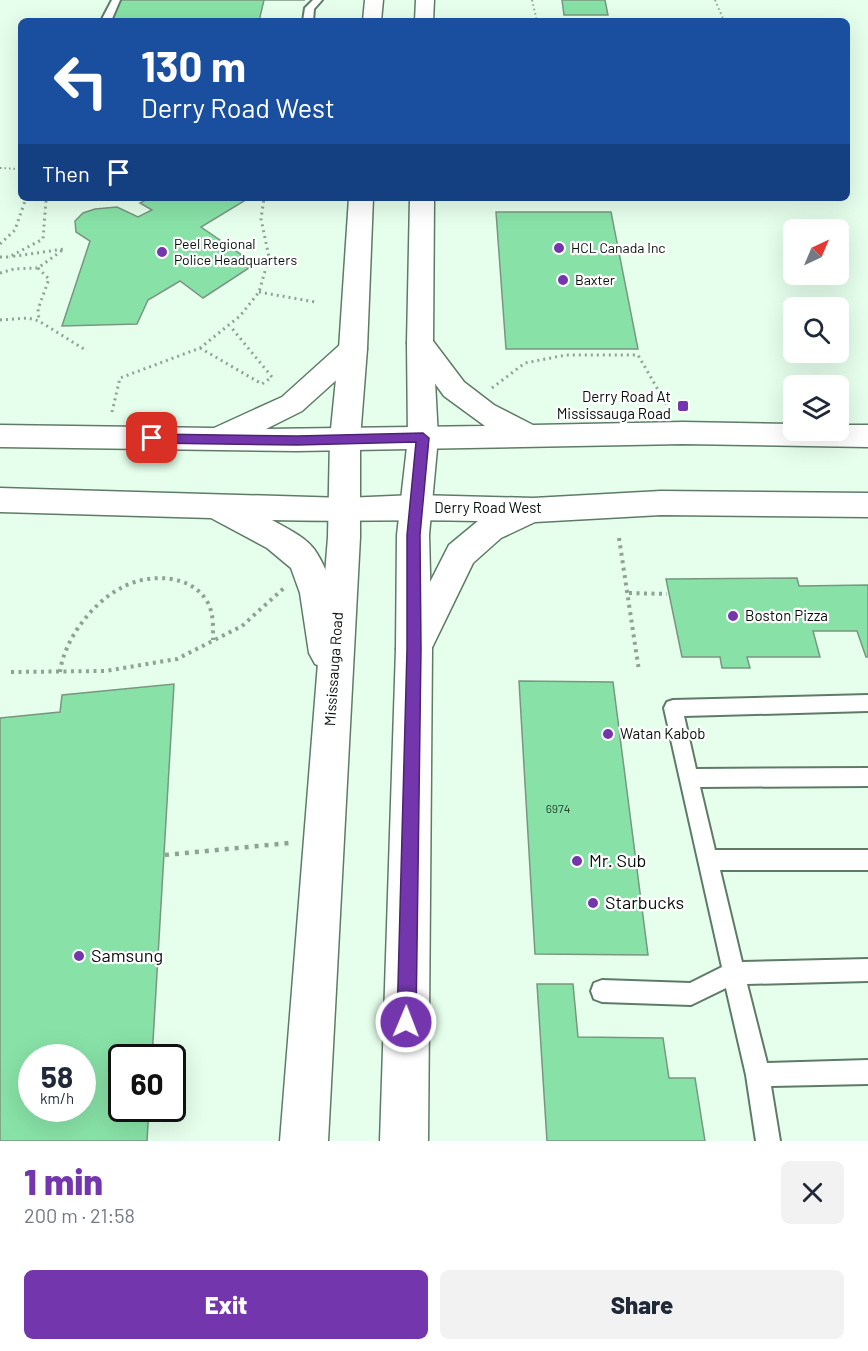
<!DOCTYPE html>
<meta charset="utf-8">
<style>
:root{--surface:#fff;--page:#f2f2f3;--text:#1f2937;--muted:#747a83;--accent:#7336ac}
body{margin:0;font-family:Barlow,sans-serif;background:var(--page);color:var(--text);height:100vh;display:flex;flex-direction:column;font-size:22px;white-space:nowrap}
*{box-sizing:border-box;margin:0}
p{font-size:20px;color:var(--muted)}
.icon{flex:none;width:33px;height:33px;fill:none;stroke:currentColor;stroke-width:2;stroke-linecap:round;stroke-linejoin:round}
.map{position:relative;height:1141px;overflow:hidden}
.side{display:flex;flex-direction:column;background:var(--surface);flex:1}
.side>*{flex:none}
.banner{position:absolute;left:18px;top:18px;width:832px;height:183px;border-radius:9px;box-shadow:0 6px 24px #0002;background:#1a4fa0;color:#fff;overflow:hidden}
.needle{width:39px;rotate:44deg}
.fabs{position:absolute;left:783px;top:219px;display:grid;gap:12px}
.fabs a{display:grid;place-items:center;width:66px;height:66px;border-radius:9px;background:var(--surface);box-shadow:0 6px 24px #0002;font-size:30px}
.speed{position:absolute;left:18px;top:1044px;display:flex;gap:12px;font-size:30px;font-weight:700;text-align:center}
.speed>*{display:grid;place-content:center;width:78px;height:78px;border-radius:50%;background:var(--surface);box-shadow:0 6px 24px #0002;line-height:1}
.speed small{font-size:15px;font-weight:400}
.speed .limit{border:3px solid #111;border-radius:9px;background:#fff;color:#111}
.pin{position:absolute;display:grid;place-items:center;width:51px;height:51px;color:#fff;margin:-26px;border-radius:12px;box-shadow:0 3px 9px #0006}
.me{position:absolute;width:66px;margin:-33px;rotate:1deg;stroke-linejoin:round;filter:drop-shadow(0 0 4px #0008)}
.turn{display:flex;align-items:center;gap:21px;height:126px;padding:0 24px;font-size:27px}
.turn .icon{width:78px;height:78px;stroke-width:2.5}
.turn b{display:block;font-size:42px;line-height:51px}
.then{display:flex;align-items:center;height:57px;padding:0 24px;background:#0003;gap:12px;font-size:22px}
.round{display:grid;place-items:center;flex:none;width:63px;height:63px;border-radius:9px;background:var(--page)}
.overview{display:flex;align-items:center;justify-content:space-between;height:102px;padding:0 24px}
h1{font-size:36px;font-weight:800;line-height:45px;color:var(--accent)}
.cta{display:flex;gap:12px;margin-top:auto;padding:12px 24px}
.cta a{flex:1;height:69px;border-radius:9px;background:var(--accent);color:#fff;font-size:24px;font-weight:800;line-height:69px;text-align:center}
.cta a+a{background:var(--page);color:var(--text)}
.map>svg:first-child{display:block}
.building{fill:#88e2a7;stroke:#799681;stroke-width:1.5;fill-rule:evenodd}
.lines{fill:none;stroke-linecap:round;stroke-linejoin:round}
.service-casing{stroke:#5f7b67;stroke-width:4}
.secondary-casing{stroke:#5f7b67;stroke-width:3}
.primary-casing{stroke:#5f7b67;stroke-width:3}
.path-far3{stroke:#8fa394;stroke-width:2;stroke-dasharray:1.5 3;stroke-linecap:butt}
.path-far2{stroke:#8fa394;stroke-width:3;stroke-dasharray:2 4;stroke-linecap:butt}
.path-far1{stroke:#8fa394;stroke-width:4;stroke-dasharray:3 4.5;stroke-linecap:butt}
.path{stroke:#8fa394;stroke-width:4.5;stroke-dasharray:4 6;stroke-linecap:butt}
.service{fill:#fff;fill-rule:evenodd}
.secondary{fill:#fff;fill-rule:evenodd}
.primary{fill:#fff;fill-rule:evenodd}
.route{fill:#7336ac;stroke:#4b2370;stroke-width:1.5}
.poi-dot{fill:#7336ac;stroke:#fff;stroke-width:2}
.labels{text-anchor:middle;stroke-width:4.5;stroke-linejoin:round;paint-order:stroke}
.number-label{font-size:12px;fill:#264430}
.far-poi-label{font-size:14px;fill:#061009;stroke:#fff;text-anchor:start}
.poi-label{font-size:15px;fill:#061009;stroke:#fff;text-anchor:start}
.street-label{font-size:15px;fill:#061009;stroke:#fff}
.near-poi-label{font-size:18px;fill:#061009;stroke:#fff;text-anchor:start}
</style>
<div class="map">
<svg width="868" height="1141" viewBox="0 0 868 1141">
<rect width="100%" height="100%" fill="#e5ffec"/>
<path class="building" d="M 119,0 L 305,0 L 264,0 L 259,21 L 109,21 Z
M 562,0 L 605,0 L 608,15 L 564,15 Z
M 149,198 L 249,198 L 201,227 L 255,264 L 203,298 L 180,281 L 148,300 L 137,324 L 62,326 L 90,241 L 76,232 L 75,221 L 83,213 L 95,209 L 117,207 L 138,217 L 152,210 L 140,203 Z
M 496,212 L 611,212 L 638,349 L 506,349 Z
M 797,578 L 799,586 L 868,585 L 868,657 L 866,657 L 857,631 L 813,631 L 820,657 L 747,657 L 750,668 L 722,668 L 720,657 L 682,657 L 666,579 Z
M 519,681 L 613,682 L 648,955 L 535,954 Z
M 174,684 L 152,1058 L 122,1058 L 122,1108 L 149,1108 L 147,1141 L 0,1141 L 0,718 L 60,712 L 62,695 ZM 32,1058 L 82,1058 L 82,1108 L 32,1108 Z
M 537,984 L 573,984 L 578,1037 L 663,1038 L 669,1078 L 695,1078 L 705,1141 L 547,1141 Z"/>
<g class="lines">
<defs>
<path id="service" d="M 112,0 L 120,0 L 111,21 L 101,21 Z
M 313,0 L 322,0 L 314,9 L 313,21 L 303,21 L 305,8 Z
M 868,695 L 868,711 L 684,716 L 696,769 L 868,768 L 868,786 L 700,787 L 715,850 L 868,850 L 868,870 L 720,870 L 742,962 L 868,959 L 868,981 L 747,984 L 767,1063 L 868,1060 L 868,1084 L 771,1086 L 780,1141 L 756,1141 L 746,1075 L 726,988 L 691,1005 L 602,1002 L 594,999 L 591,991 L 594,983 L 602,980 L 690,983 L 722,967 L 664,708 L 667,702 L 673,700 Z"/>
<path id="secondary" d="M 420,334 L 430,337 L 464,382 L 494,405 L 533,425 L 683,422 L 794,424 L 794,430 L 838,430 L 838,425 L 868,425 L 868,447 L 683,444 L 297,451 L 0,447 L 0,425 L 214,428 L 282,397 L 343,342 L 353,340 L 363,342 L 367,349 L 363,356 L 302,411 L 266,429 L 485,426 L 444,396 L 410,349 L 407,343 L 410,337 Z
M 0,488 L 345,498 L 415,495 L 533,498 L 661,491 L 868,493 L 868,517 L 661,515 L 535,522 L 501,538 L 473,563 L 426,660 L 414,664 L 402,660 L 396,649 L 449,545 L 478,521 C 409,519 341,522 272,520 C 286,528 304,536 314,549 C 331,572 352,638 339,664 L 327,669 L 315,664 L 309,653 L 300,593 L 291,568 L 267,548 L 211,518 L 0,512 Z"/>
<path id="primary" d="M 365,0 L 383,0 L 381,21 L 363,21 Z
M 416,0 L 434,0 L 433,21 L 415,21 Z
M 349,198 L 373,198 L 367,349 L 360,439 L 360,537 L 328,1141 L 280,1141 L 328,537 L 330,439 L 339,349 Z
M 410,198 L 434,198 L 433,343 L 438,438 L 429,535 L 432,649 L 428,1141 L 380,1141 L 396,649 L 397,535 L 408,438 L 407,343 Z"/>
</defs>
<use href="#service" class="service-casing"/>
<use href="#secondary" class="secondary-casing"/>
<use href="#primary" class="primary-casing"/>
<path class="path-far3" d="M 532,0 L 537,21
M 715,0 L 724,21
M 0,168 L 21,169"/>
<path class="path-far2" d="M 0,244 L 15,230 L 26,198
M 0,257 L 9,257 L 43,239 L 46,200 L 56,198
M 38,268 L 49,279 L 38,309 L 39,321
M 0,273 L 14,269 L 38,268 L 64,249 L 9,257
M 259,292 L 315,302
M 0,320 L 28,318 L 39,321 L 87,351
M 200,348 L 262,384 L 272,377 L 230,326
M 492,388 L 525,363 L 566,355 L 638,355 L 668,407
M 112,412 L 120,378 L 200,348 L 240,316 L 259,292 L 269,257 L 261,219 L 264,198"/>
<path class="path-far1" d="M 619,538 L 639,671
M 629,593 L 667,594
M 11,672 L 105,671 L 177,659 L 242,626 L 284,588
M 60,672 C 64,640 92,603 121,588 C 147,573 192,573 208,603 C 214,615 213,628 213,640"/>
<path class="path" d="M 165,855 L 289,843"/>
<use href="#service" class="service"/>
<use href="#secondary" class="secondary"/>
<use href="#primary" class="primary"/>
</g>
<path class="route" d="M 423,433 L 429,438 L 420,535 L 421,649 L 416,1022 L 413,1028 L 406,1031 L 400,1028 L 397,1022 L 407,649 L 407,535 L 416,442 L 297,445 L 152,443 L 146,438 L 152,434 L 297,436 Z"/>
<g class="poi-dot">
<circle cx="559" cy="248" r="6"/>
<circle cx="162" cy="252" r="6"/>
<circle cx="563" cy="280" r="6"/>
<rect x="677" y="400" width="12" height="12" rx="3"/>
<circle cx="733" cy="616" r="6"/>
<circle cx="608" cy="734" r="6"/>
<circle cx="577" cy="861" r="6"/>
<circle cx="593" cy="903" r="6"/>
<circle cx="79" cy="956" r="6"/>
</g>
<g class="labels">
<g class="number-label">
<text x="558" y="813">6974</text>
</g>
<g class="far-poi-label">
<text x="174" y="249">Peel Regional<tspan x="174" dy="16">Police Headquarters</tspan></text>
<text x="571" y="253">HCL Canada Inc</text>
<text x="575" y="285">Baxter</text>
</g>
<g class="poi-label">
<text x="671" y="402" text-anchor="end">Derry Road At<tspan x="671" dy="17">Mississauga Road</tspan></text>
<text x="745" y="621">Boston Pizza</text>
<text x="620" y="739">Watan Kabob</text>
</g>
<g class="street-label">
<text x="488" y="513">Derry Road West</text>
<text transform="translate(334 669) rotate(-86)" y="5">Mississauga Road</text>
</g>
<g class="near-poi-label">
<text x="589" y="867">Mr. Sub</text>
<text x="605" y="909">Starbucks</text>
<text x="91" y="962">Samsung</text>
</g>
</g>
</svg>
<div class="fabs">
<a><svg class="needle" viewBox="-14 -14 28 28"><path d="M0-13l5 13h-10z" fill="#e53935"/><path d="M0 13l5-13h-10z" fill="#747a83"/></svg></a>
<a><svg class="icon" aria-label="search" viewBox="0 0 24 24"><circle cx="10" cy="10" r="6"/><path d="M15 15l6 6"/></svg></a>
<a><svg class="icon" aria-label="layers" viewBox="0 0 24 24"><path d="M12 4l9 5-9 5-9-5zM3 14l9 5 9-5"/></svg></a>
</div>
<div class="speed"><div>58<small>km/h</small></div><div class="limit">60</div></div>
<div class="pin" style="left:152px;top:438px;background:#d93025"><svg class="icon" aria-label="arrive" viewBox="0 0 24 24"><path d="M6 21V4h12l-3 4 3 4H6"/></svg></div>
<svg class="me" style="left:406px;top:1022px" viewBox="-20 -20 40 40"><circle r="17" fill="#7336ac" stroke="#fff" stroke-width="3"/><path d="M0-11L8 9 0 5-8 9z" fill="#fff"/></svg>
<div class="banner">
<div class="turn"><svg class="icon" aria-label="left" viewBox="0 0 24 24"><path d="M17 20v-9H6M10 6l-5 5 5 5"/></svg><div><b>130 m</b>Derry Road West</div></div>
<div class="then">Then<svg class="icon" aria-label="arrive" viewBox="0 0 24 24"><path d="M6 21V4h12l-3 4 3 4H6"/></svg></div>
</div>
</div>
<section class="side">
<div class="overview"><div><h1>1 min</h1><p>200 m · 21:58</p></div><a class="round"><svg class="icon" aria-label="close" viewBox="0 0 24 24"><path d="M6 6l12 12M18 6L6 18"/></svg></a></div>
<div class="cta"><a>Exit</a><a>Share</a></div>
</section>
